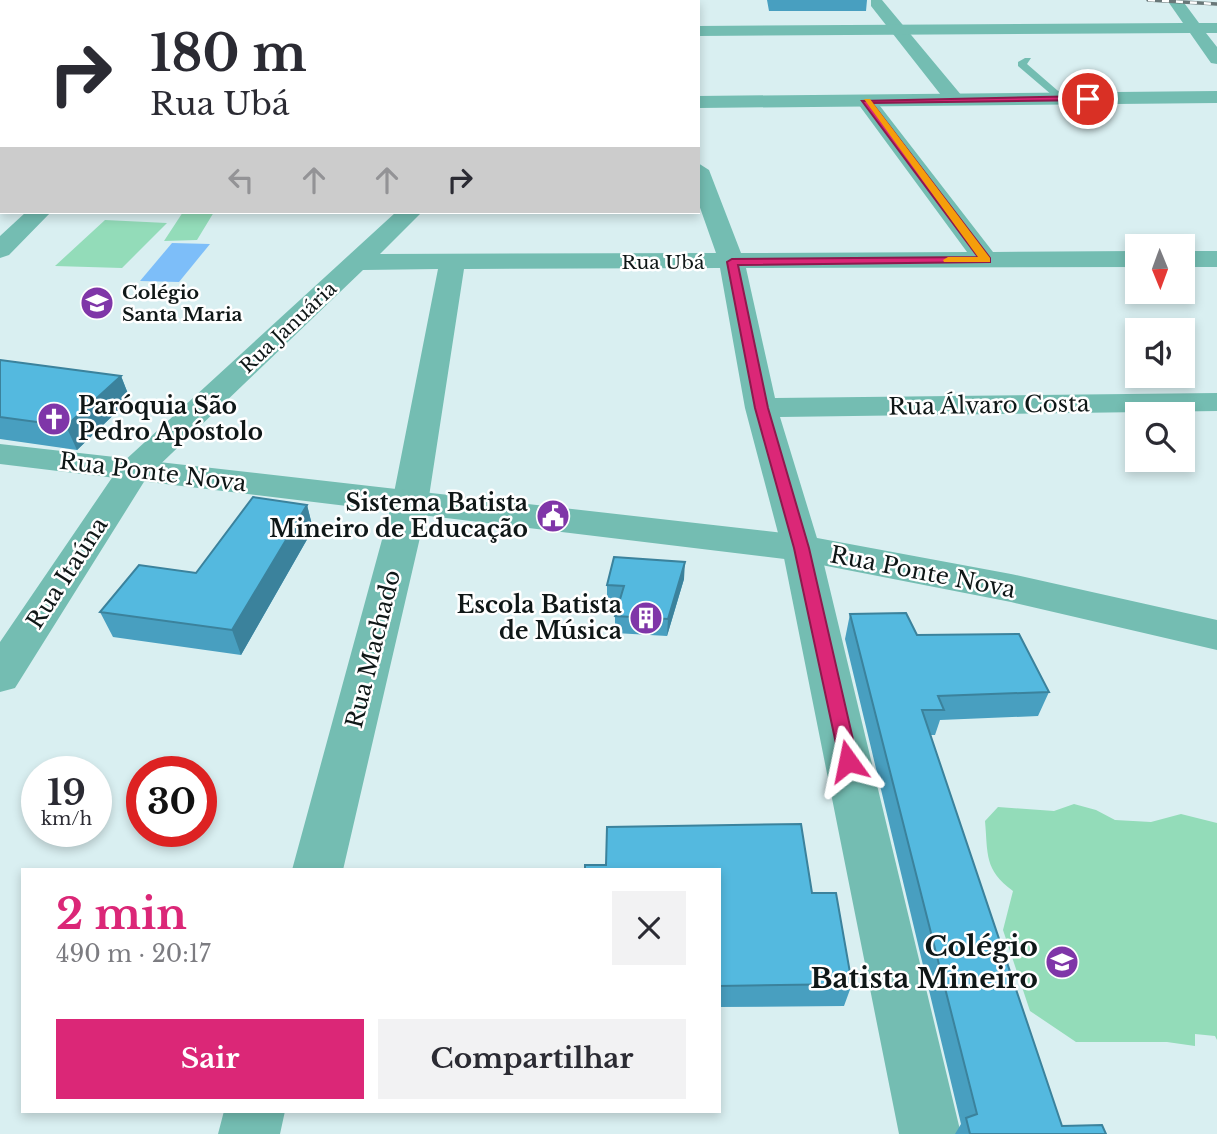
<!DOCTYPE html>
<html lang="pt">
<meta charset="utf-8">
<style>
:root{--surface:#fff;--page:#f2f2f3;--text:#2b2b33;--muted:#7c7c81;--accent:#db2777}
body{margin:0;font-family:"Libre Baskerville",serif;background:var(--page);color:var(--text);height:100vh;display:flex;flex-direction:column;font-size:26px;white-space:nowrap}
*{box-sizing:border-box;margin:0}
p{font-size:23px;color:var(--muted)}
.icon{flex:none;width:38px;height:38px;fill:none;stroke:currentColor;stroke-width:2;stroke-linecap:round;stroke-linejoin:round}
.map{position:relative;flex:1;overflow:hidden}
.details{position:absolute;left:21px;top:868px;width:700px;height:245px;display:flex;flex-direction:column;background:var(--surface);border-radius:0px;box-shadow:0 4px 10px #0003}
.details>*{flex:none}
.banner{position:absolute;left:0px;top:0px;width:700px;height:214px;box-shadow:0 4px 10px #0003;background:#fff;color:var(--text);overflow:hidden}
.needle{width:46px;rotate:179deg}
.controls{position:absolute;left:1125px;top:234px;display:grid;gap:14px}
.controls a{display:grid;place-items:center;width:70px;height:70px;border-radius:0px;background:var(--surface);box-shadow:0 4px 10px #0003;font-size:35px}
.speed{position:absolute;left:21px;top:756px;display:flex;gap:14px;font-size:35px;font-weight:700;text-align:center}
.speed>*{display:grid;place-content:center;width:91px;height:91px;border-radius:50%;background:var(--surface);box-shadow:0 4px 10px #0003;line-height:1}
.speed small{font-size:18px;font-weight:400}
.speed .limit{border:10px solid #d22;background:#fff;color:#111}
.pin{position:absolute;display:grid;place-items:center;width:60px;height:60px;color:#fff;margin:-30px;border:4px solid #fff;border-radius:50%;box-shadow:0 2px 7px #0007}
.me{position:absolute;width:77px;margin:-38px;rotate:348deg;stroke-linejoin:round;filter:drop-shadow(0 0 5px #0008)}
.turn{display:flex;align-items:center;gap:24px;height:147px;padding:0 35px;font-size:32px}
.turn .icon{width:91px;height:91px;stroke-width:2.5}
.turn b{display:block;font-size:49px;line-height:60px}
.lanes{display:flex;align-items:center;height:66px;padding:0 35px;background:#0003;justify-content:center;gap:35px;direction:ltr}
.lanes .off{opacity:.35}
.round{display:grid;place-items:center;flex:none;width:74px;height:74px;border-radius:0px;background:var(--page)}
.head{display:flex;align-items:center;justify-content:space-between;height:119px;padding:0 35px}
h1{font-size:42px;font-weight:700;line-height:52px;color:var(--accent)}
.action{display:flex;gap:14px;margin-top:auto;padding:14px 35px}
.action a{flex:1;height:80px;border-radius:0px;background:var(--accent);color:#fff;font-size:28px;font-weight:700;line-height:80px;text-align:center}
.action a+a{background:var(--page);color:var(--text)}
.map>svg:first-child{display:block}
.green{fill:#93dcb9}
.water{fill:#7dbef9}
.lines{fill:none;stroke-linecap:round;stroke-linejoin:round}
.service{fill:#74bdb2;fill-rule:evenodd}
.minor{fill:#74bdb2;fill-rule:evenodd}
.tertiary{fill:#74bdb2;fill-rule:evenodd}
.rail-casing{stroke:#697778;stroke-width:3.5}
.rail{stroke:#fff;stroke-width:2.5;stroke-dasharray:7;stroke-linecap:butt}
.wall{fill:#489fc0}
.shaded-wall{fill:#3b829c}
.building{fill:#54b9df;stroke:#3b829c;stroke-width:2}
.route{fill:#db2777;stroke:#8e194d;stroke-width:2}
.slow{fill:#f59e0b}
.labels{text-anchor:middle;stroke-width:5;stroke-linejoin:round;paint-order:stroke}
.far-street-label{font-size:19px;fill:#0f1717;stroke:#fff}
.far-poi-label{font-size:19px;font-weight:bold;fill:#0f1717;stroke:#fff;text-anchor:start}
.street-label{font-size:23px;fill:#0f1717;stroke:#fff}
.poi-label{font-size:23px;font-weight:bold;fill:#0f1717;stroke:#fff;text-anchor:end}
.near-poi-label{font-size:28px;font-weight:bold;fill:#0f1717;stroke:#fff;text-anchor:end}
</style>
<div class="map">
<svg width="1217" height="1134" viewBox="0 0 1217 1134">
<rect width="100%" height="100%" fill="#d9eff1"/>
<path class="green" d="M 183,212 L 214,212 L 197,240 L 164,241 Z
M 105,220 L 167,223 L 122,268 L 55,266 Z
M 1074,804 L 1096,810 L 1115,820 L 1151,822 L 1181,814 L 1217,823 L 1217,1040 L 1215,1036 L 1195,1034 L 1195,1046 L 1167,1042 L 1076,1042 L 1030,1011 L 1003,930 L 1013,891 C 984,870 988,854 985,821 L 998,807 L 1054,811 Z"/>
<path class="water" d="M 172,243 L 210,244 L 179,282 L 140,281 Z"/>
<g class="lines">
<path class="service" d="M 223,0 L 231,0 L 233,2 L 225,2 Z
M 1025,58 L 1031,58 L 1027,64 L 1065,97 L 1065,101 L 1059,101 L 1018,66 L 1018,62 Z"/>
<path class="minor" d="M 314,0 L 330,0 L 313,2 Z
M 871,0 L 882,0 L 962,96 L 965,100 L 962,104 L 948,104 L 871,6 Z
M 866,95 L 873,97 L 993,252 L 1138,251 L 1138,267 L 746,268 L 775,398 L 1217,393 L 1217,411 L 780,417 L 820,548 L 961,1134 L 899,1134 L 782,548 L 745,408 L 720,268 L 464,269 L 428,503 L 343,870 L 292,870 L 392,503 L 438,269 L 363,270 L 147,477 L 15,688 L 0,692 L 0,642 L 122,463 L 396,212 L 422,212 L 380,254 L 716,253 L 698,202 L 698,163 L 709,170 L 741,253 L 967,252 L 856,101 Z
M 1183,251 L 1217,251 L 1217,267 L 1183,267 Z
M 224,1111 L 285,1111 L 280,1134 L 218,1134 Z"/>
<path class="tertiary" d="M 1167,0 L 1182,0 L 1199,23 L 1217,23 L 1217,33 L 1206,33 L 1217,47 L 1217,64 L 1211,63 L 1190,33 L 698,36 L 698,26 L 1183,23 Z
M 0,13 L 2,13 L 2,23 L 0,23 Z
M 0,89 L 2,89 L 2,101 L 0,101 Z
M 1217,91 L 1217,103 L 698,108 L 698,96 Z
M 26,212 L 51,212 L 9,255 L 0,258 L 0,236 Z
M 0,444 L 801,535 L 1011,574 L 1217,620 L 1217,650 L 1011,602 L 801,561 L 0,464 Z"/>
<defs>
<path id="rail" d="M 1148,0 L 1217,4"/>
</defs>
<use href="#rail" class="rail-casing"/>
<use href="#rail" class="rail"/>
</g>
<path class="wall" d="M 767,0 L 867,0 L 866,11 L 769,11 Z
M 0,360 L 121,376 L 130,399 L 77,450 L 0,439 Z
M 307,505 L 313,529 L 241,655 L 113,637 L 100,612 L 196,573 Z
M 684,579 L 667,636 L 615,633 L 615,616 L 619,603 L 607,602 L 607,585 Z
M 850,614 L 917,635 L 1049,692 L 1038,716 L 940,720 L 935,735 L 930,735 L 1062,1126 L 1106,1134 L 955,1134 L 961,1124 L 845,639 Z
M 719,870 L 812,893 L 852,984 L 844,1006 L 719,1007 Z"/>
<path class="shaded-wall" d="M 121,376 L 130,399 L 77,450 L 66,426 Z
M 307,505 L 313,529 L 241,655 L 232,630 Z
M 685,562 L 684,579 L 667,636 L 668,619 Z"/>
<path class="building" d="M 0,360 L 121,376 L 66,426 L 0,417 Z
M 253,497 L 307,505 L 232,630 L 100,612 L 139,565 L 196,573 Z
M 614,557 L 685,562 L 668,619 L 615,616 L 624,586 L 607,585 Z
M 906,613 L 917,635 L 1019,634 L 1049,692 L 938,696 L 944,710 L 922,710 L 1062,1126 L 1102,1125 L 1106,1134 L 970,1134 L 966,1118 L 977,1114 L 850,614 Z
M 801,824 L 812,893 L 836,893 L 852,984 L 719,986 L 719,870 L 585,870 L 585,865 L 606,865 L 607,827 Z"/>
<path class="route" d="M 1088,96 L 1091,100 L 872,103 L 990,258 L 990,262 L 738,265 L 768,408 L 809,548 L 858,761 L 855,767 L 841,767 L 794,548 L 755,408 L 727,262 L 732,259 L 978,257 L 862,101 Z"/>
<path class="slow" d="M 864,99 L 870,99 L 990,258 L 990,262 L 944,262 L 943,260 L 948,257 L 978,257 Z"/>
<defs>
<symbol id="school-disc" viewBox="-11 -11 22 22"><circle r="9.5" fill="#7f36a8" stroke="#fff"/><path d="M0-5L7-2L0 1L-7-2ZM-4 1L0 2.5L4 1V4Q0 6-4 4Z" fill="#fff"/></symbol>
<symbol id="church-disc" viewBox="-11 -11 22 22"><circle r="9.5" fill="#7f36a8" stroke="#fff"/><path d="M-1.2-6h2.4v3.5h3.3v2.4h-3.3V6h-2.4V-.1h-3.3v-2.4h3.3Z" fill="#fff"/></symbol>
<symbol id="civic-disc" viewBox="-11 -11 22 22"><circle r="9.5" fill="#7f36a8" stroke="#fff"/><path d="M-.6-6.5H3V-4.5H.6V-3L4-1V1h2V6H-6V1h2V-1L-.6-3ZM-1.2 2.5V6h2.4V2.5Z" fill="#fff"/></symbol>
<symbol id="building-disc" viewBox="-11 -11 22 22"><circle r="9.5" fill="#7f36a8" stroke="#fff"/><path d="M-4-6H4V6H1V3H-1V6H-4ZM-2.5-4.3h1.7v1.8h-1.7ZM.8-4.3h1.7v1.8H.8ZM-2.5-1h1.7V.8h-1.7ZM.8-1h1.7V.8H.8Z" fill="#fff"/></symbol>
</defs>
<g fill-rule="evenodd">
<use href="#school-disc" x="78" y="284" width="38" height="38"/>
<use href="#church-disc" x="35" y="400" width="38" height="38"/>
<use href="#civic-disc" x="534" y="497" width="38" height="38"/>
<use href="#building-disc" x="627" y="599" width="38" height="38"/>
<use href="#school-disc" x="1043" y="943" width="38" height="38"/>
</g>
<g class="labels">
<g class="far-street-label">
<text x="663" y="269">Rua Ubá</text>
<text transform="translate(288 327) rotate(-43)" y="7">Rua Januária</text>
</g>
<g class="far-poi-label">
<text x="122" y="299">Colégio<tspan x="122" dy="22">Santa Maria</tspan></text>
</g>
<g class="street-label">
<text transform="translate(989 405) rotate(-1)" y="8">Rua Álvaro Costa</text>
<text transform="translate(153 472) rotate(7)" y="8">Rua Ponte Nova</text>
<text transform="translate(923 572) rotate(11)" y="8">Rua Ponte Nova</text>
<text transform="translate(67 573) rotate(-57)" y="8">Rua Itaúna</text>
<text transform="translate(373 649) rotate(-76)" y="8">Rua Machado</text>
</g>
<g class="poi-label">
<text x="78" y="414" text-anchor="start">Paróquia São<tspan x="78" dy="26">Pedro Apóstolo</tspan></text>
<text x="528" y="511">Sistema Batista<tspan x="528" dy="26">Mineiro de Educação</tspan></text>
<text x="622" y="613">Escola Batista<tspan x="622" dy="26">de Música</tspan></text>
</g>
<g class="near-poi-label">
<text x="1038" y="956">Colégio<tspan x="1038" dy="32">Batista Mineiro</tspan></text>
</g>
</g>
</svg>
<div class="controls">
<a><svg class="needle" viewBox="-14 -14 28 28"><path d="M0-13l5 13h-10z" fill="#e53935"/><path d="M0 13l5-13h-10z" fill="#7c7c81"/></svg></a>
<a><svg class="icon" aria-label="sound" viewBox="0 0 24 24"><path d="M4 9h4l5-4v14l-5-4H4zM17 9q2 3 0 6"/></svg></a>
<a><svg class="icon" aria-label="search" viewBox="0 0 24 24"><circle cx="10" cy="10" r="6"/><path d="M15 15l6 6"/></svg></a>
</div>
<div class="speed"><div>19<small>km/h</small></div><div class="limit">30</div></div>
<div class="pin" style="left:1088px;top:99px;background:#d93025"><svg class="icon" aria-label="arrive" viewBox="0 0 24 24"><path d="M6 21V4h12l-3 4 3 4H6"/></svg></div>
<svg class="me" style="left:848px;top:761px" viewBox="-20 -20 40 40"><path d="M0-17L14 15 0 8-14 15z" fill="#db2777" stroke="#fff" stroke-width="4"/></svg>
<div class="banner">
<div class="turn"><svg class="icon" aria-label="right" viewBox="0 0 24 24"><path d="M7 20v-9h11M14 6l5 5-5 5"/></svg><div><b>180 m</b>Rua Ubá</div></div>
<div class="lanes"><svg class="icon off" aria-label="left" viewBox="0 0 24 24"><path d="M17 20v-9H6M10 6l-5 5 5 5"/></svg><svg class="icon off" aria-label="ahead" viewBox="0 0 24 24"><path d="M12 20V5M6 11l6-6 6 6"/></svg><svg class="icon off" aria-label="ahead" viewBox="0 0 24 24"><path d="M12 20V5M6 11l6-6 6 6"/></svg><svg class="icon" aria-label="right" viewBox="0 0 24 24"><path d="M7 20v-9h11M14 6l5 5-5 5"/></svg></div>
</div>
<section class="details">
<div class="head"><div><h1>2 min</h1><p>490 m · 20:17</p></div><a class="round"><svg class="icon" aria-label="close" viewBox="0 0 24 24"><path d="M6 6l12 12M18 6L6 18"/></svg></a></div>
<div class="action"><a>Sair</a><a>Compartilhar</a></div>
</section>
</div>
